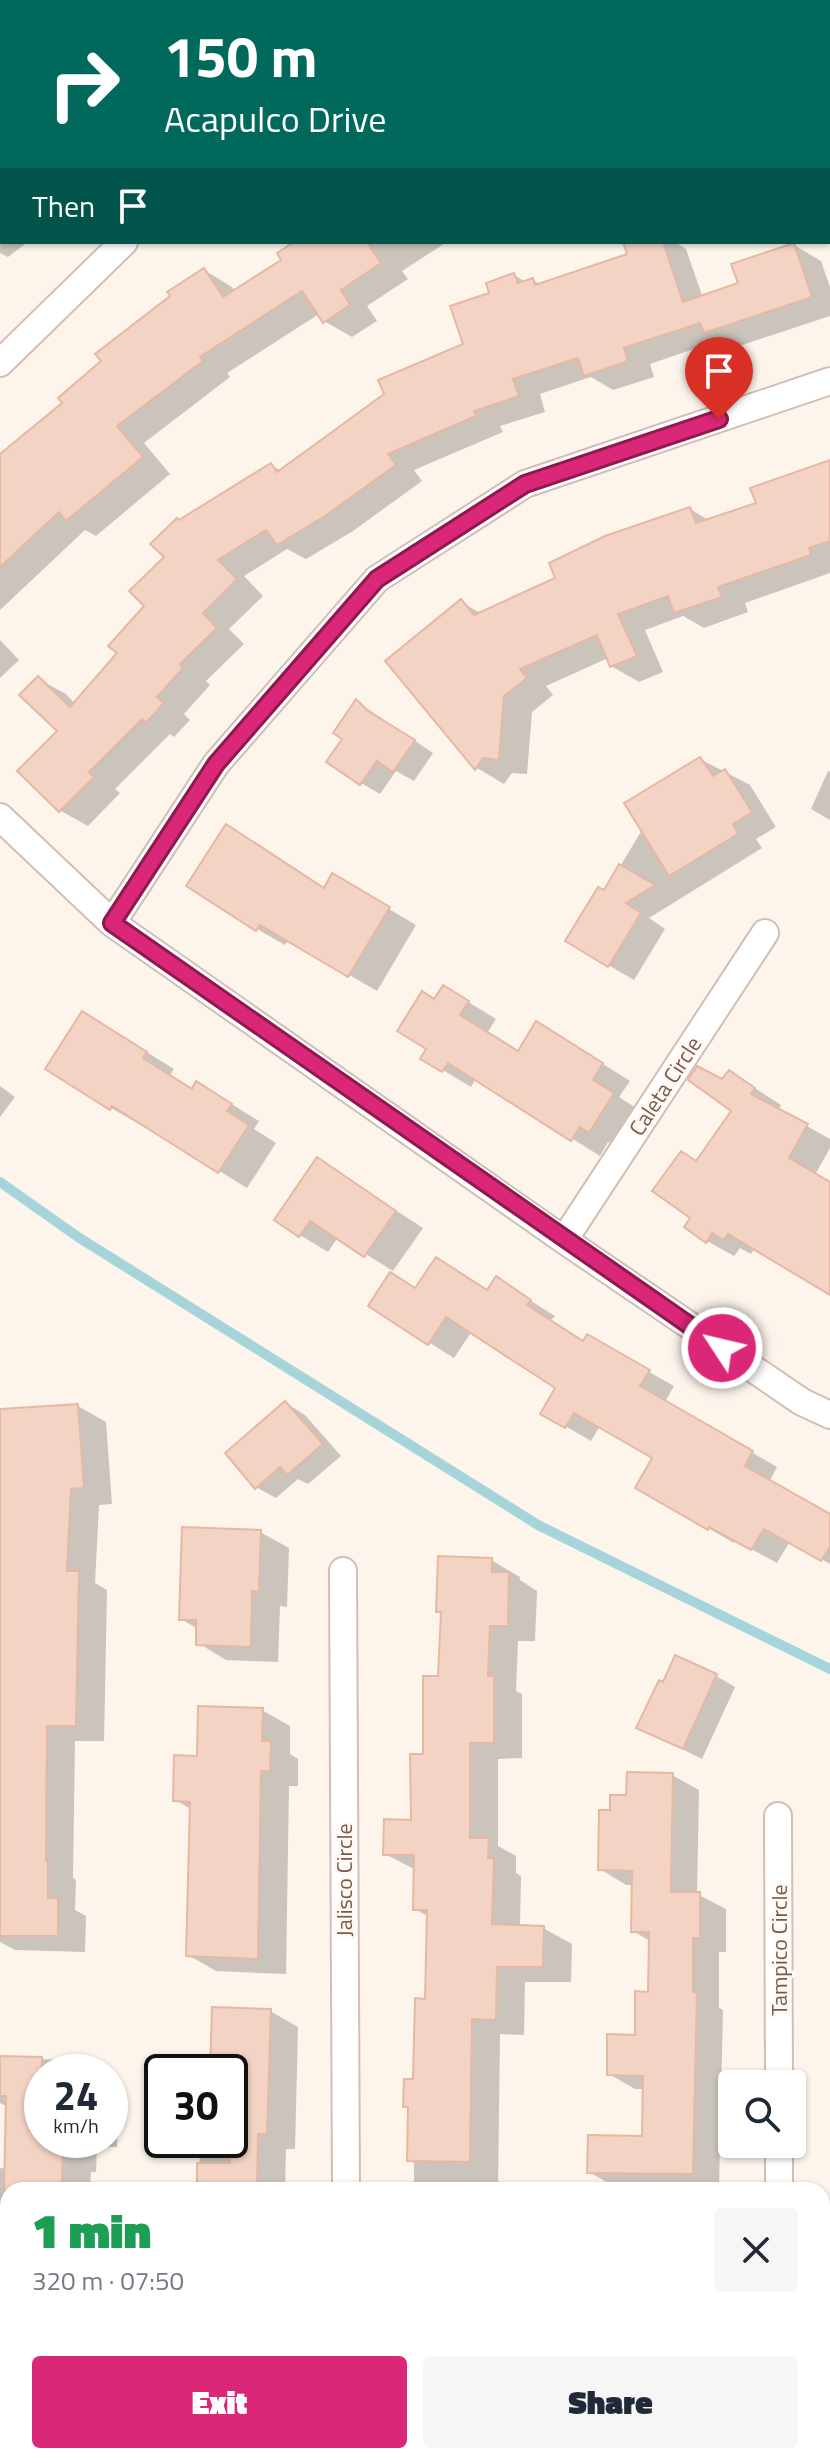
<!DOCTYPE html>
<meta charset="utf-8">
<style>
:root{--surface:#fff;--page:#f6f6f7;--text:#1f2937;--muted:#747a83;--accent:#db2777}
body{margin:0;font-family:"Titillium Web",sans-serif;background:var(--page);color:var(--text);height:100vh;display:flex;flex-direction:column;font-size:30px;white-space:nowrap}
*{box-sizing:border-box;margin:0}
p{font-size:26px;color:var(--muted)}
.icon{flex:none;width:44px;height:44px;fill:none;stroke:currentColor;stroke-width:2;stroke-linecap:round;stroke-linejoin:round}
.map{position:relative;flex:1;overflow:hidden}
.side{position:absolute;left:0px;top:2182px;width:830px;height:282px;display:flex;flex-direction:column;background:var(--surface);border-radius:24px 24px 0 0;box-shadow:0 2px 6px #0004}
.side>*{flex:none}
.top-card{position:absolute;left:0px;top:0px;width:830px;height:244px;box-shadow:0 2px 6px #0004;background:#00695c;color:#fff;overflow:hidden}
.tools{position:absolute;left:718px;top:2070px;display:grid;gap:16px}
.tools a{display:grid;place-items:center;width:88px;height:88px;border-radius:8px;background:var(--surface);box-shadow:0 2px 6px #0004;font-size:40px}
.speed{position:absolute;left:24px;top:2054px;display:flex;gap:16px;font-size:40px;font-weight:700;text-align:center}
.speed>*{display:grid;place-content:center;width:104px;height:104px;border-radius:50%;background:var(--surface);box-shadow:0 2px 6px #0004;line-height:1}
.speed small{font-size:20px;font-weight:400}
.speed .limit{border:4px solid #111;border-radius:12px;background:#fff;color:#111}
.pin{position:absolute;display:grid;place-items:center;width:68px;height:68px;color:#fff;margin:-82px -34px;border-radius:50% 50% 50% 0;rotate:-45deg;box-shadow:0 0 8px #0007}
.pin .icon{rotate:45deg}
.me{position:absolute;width:88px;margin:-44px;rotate:305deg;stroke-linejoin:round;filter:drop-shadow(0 0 6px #0008)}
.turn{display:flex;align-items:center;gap:28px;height:168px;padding:0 32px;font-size:36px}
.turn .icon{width:104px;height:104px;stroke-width:2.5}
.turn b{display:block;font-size:56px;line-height:68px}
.then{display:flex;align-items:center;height:76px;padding:0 32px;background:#0003;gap:16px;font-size:30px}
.round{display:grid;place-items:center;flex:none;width:84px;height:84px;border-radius:8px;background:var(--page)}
.head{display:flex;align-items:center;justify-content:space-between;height:136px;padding:0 32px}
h1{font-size:48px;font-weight:800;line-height:60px;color:#1e9e55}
.action{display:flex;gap:16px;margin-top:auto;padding:16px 32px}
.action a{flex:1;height:92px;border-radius:8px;background:var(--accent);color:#fff;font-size:32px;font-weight:800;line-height:92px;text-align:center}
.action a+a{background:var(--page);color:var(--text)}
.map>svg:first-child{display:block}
.shadow{fill:#0003}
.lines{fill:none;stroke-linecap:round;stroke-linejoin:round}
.stream{stroke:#a5d5da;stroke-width:10}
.building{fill:#f3d3c3;stroke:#e6b8a3;stroke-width:2}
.minor-casing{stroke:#d3beb3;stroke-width:30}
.minor{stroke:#fff;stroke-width:26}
.route-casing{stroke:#8e194d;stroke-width:20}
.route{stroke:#db2777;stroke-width:14}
.labels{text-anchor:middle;stroke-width:6;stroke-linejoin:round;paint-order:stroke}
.street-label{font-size:22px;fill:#7a5a4d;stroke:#fff9f3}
</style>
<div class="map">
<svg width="830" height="2463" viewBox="0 0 830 2463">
<rect width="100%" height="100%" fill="#fdf5ec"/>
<path class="shadow" d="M 500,0 L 646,0 L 646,2 L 500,2 Z
M 764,0 L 830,0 L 830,95 L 828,2 Z
M 2,63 L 2,95 L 0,93 Z
M 2,106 L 2,242 L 28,242 L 8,257 L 0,253 Z
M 297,242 L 447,242 L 402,271 L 408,279 L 367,306 L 377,321 L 352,337 L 324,321 L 319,314 L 227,373 L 230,377 L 144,443 L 170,474 L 96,536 L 85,530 L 0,610 L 0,466 L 204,270 L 232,287 L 235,291 L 284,260 Z
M 631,242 L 675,242 L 686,249 L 703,298 L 740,285 L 794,245 L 821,261 L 830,287 L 830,316 L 733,348 L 720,340 L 650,364 L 654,377 L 613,390 L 591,377 L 540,394 L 545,412 L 500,426 L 503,432 L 414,470 L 422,481 L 353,531 L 306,559 L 287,549 L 244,576 L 263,596 L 229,629 L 244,644 L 206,681 L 210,685 L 184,714 L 190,720 L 174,737 L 170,734 L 115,789 L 120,793 L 88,826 L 61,811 L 20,771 L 60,731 L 38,679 L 66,694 L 75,704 L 120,653 L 146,606 L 180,522 L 272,465 L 281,471 L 465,345 L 492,294 L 514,275 L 526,282 L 533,280 L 541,285 L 629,255 Z
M 830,463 L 830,573 L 745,603 L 748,612 L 704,628 L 683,616 L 645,630 L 663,672 L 639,682 L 611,666 L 608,658 L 546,686 L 553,695 L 532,712 L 527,774 L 512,773 L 504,784 L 477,768 L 388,662 L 461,602 L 482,614 L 558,579 L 690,509 L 710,521 L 758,504 Z
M 0,640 L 19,660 L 0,678 Z
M 356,701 L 433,753 L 414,781 L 396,771 L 380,794 L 361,783 L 345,738 Z
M 700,759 L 750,785 L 776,827 L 756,839 L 762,848 L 649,918 L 665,929 L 634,980 L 567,941 L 604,893 L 642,830 Z
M 828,771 L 830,772 L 830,820 L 811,809 Z
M 255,843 L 326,889 L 333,876 L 416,925 L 377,991 L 289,940 L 285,945 L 257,929 Z
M 444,987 L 496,1019 L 487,1033 L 519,1052 L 565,1040 L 630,1081 L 619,1097 L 641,1111 L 618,1147 L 608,1142 L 600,1156 L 476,1078 L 471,1087 L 423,1058 L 428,1049 L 435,1001 Z
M 111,1030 L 174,1069 L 170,1075 L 193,1090 L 225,1100 L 259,1121 L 254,1129 L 276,1143 L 247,1188 L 140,1122 L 139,1124 L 111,1108 Z
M 730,1072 L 781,1105 L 778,1110 L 830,1139 L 830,1148 L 815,1175 L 830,1184 L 830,1292 L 755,1248 L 751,1254 L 740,1248 L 734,1256 L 707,1241 L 693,1217 L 697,1163 L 734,1111 L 723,1082 Z
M 0,1086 L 15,1097 L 0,1117 Z
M 318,1160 L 423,1228 L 393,1271 L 338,1237 L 328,1252 L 300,1235 Z
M 496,1279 L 555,1316 L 551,1320 L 584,1342 L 587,1337 L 674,1386 L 665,1402 L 777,1467 L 769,1482 L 830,1517 L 830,1564 L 790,1541 L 777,1563 L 735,1540 L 734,1543 L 637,1487 L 655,1457 L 600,1426 L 591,1441 L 543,1413 L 558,1388 L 472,1331 L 454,1358 L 370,1306 L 417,1290 L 488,1291 Z
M 286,1403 L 305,1415 L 341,1456 L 308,1484 L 298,1479 L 276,1498 L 256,1487 Z
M 78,1406 L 106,1422 L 112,1504 L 99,1505 L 95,1583 L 107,1590 L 104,1741 L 75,1741 L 73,1878 L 76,1880 L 75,1910 L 86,1916 L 85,1952 L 15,1950 L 0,1942 L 0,1411 Z
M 260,1532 L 289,1548 L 287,1607 L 280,1606 L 278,1662 L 226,1660 L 198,1643 L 198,1629 L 181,1619 Z
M 491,1560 L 520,1577 L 520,1580 L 537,1591 L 535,1641 L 518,1641 L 516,1691 L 522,1694 L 522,1758 L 498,1759 L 498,1846 L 516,1856 L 516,1873 L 521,1876 L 520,1927 L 543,1928 L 572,1944 L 571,1982 L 525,1982 L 524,2035 L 500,2034 L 498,2190 L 414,2190 L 414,2163 L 409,2160 L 410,2109 L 405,2106 L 415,2081 L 427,2001 L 429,1917 L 415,1909 L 416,1870 L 385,1854 L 413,1822 L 440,1678 L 443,1613 L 438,1610 Z
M 716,1676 L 735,1687 L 702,1759 L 638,1727 L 664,1684 Z
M 262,1710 L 290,1726 L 290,1754 L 298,1759 L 298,1786 L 289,1786 L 286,1974 L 216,1971 L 188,1955 L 191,1809 L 175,1800 L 199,1758 Z
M 672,1775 L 699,1790 L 697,1894 L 726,1909 L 726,1952 L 719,1952 L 719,2008 L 723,2010 L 719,2188 L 615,2187 L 589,2172 L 644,2138 L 644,2089 L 635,2089 L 609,2074 L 637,2037 L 650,1994 L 650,1941 L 633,1931 L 634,1885 L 626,1885 L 600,1869 L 612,1812 L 628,1797 Z
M 270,2011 L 298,2027 L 295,2149 L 286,2149 L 285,2190 L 169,2190 L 169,2186 L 199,2187 L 200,2140 L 230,2140 L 230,2072 L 187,2072 L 187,2061 L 212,2062 Z
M 0,2058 L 70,2060 L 92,2072 L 42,2072 L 42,2140 L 110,2140 L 110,2111 L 118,2115 L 117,2147 L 97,2147 L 96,2172 L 91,2172 L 90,2190 L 8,2190 L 8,2375 L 0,2370 L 0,2168 L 7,2169 L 8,2107 L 0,2103 Z"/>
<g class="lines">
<path class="stream" d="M 0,1182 L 78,1237 L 538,1525 L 830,1669"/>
</g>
<path class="building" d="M 294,242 L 367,242 L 381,263 L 341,290 L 350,305 L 323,323 L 302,291 L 200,357 L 203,361 L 117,426 L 143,457 L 66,521 L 59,512 L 0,567 L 0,454 L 62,403 L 58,398 L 101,361 L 95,354 L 170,296 L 167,292 L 204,268 L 223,297 L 281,260 L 277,253 Z
M 623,242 L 663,242 L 683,302 L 738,283 L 731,264 L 794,243 L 812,297 L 704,333 L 700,323 L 624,348 L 628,361 L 584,376 L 578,358 L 513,379 L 519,396 L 474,411 L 476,416 L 388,454 L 396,465 L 325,516 L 277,545 L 266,530 L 218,560 L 237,579 L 203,613 L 217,628 L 180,664 L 183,668 L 157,697 L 164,703 L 146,723 L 142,719 L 89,772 L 94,777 L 59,812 L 17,771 L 57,731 L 19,695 L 38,676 L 70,707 L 117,653 L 108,646 L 144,606 L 129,591 L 164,557 L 150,544 L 177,518 L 179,520 L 271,463 L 277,472 L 384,394 L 378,380 L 463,344 L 450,306 L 489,293 L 486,283 L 514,273 L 518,283 L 533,278 L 535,285 L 627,254 Z
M 830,460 L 830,541 L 809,548 L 811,555 L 718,587 L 722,597 L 674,613 L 668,596 L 618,614 L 637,656 L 610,667 L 597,635 L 520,669 L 527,678 L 504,696 L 499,760 L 483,758 L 475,770 L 385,661 L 461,599 L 474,615 L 555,578 L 549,563 L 605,536 L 690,507 L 696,523 L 756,503 L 750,488 Z
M 356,699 L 368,711 L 415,740 L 393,772 L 377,761 L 360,785 L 326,762 L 342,739 L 333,733 Z
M 700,757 L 713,776 L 725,769 L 752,812 L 733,824 L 738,834 L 669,876 L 624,803 Z
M 226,824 L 324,888 L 332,873 L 390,907 L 348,977 L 260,925 L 256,931 L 186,886 Z
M 619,864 L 655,885 L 626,903 L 641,913 L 608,967 L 565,941 L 598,887 L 604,890 Z
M 443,985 L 469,1001 L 460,1015 L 518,1051 L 536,1021 L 603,1063 L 593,1080 L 614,1093 L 589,1133 L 580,1127 L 571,1141 L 448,1063 L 442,1072 L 420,1059 L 426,1049 L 397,1031 L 422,991 L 434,999 Z
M 82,1011 L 147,1052 L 143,1058 L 192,1089 L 196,1081 L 232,1104 L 227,1111 L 249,1125 L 218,1173 L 112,1106 L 110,1110 L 45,1069 Z
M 697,1066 L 722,1079 L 729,1070 L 755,1088 L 751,1094 L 808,1124 L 789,1158 L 830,1182 L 830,1295 L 728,1234 L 723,1240 L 712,1233 L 706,1243 L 684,1227 L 690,1218 L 652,1191 L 681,1151 L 696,1161 L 731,1111 L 688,1080 Z
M 317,1157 L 396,1211 L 364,1257 L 310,1221 L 299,1237 L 274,1220 Z
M 436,1257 L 487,1290 L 496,1276 L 531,1300 L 527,1305 L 583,1341 L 587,1334 L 650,1370 L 640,1386 L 753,1451 L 745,1466 L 830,1514 L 830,1547 L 821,1561 L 764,1529 L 751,1550 L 709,1527 L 708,1530 L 635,1488 L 652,1458 L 574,1413 L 565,1428 L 540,1414 L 555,1388 L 446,1317 L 428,1345 L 368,1306 L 390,1272 L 415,1288 Z
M 285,1401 L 323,1444 L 287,1475 L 280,1467 L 255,1489 L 225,1453 Z
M 78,1404 L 84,1488 L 71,1489 L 67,1571 L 79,1571 L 76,1726 L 47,1726 L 46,1861 L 48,1861 L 48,1898 L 58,1898 L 58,1936 L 0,1936 L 0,1409 Z
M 182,1527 L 261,1530 L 259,1592 L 252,1591 L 251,1647 L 196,1645 L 196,1620 L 179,1620 Z
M 438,1556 L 492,1558 L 492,1572 L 509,1572 L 508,1626 L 490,1626 L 488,1676 L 494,1676 L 494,1743 L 470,1743 L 470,1838 L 489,1838 L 488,1858 L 494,1858 L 492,1924 L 544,1926 L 543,1967 L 497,1967 L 496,2020 L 472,2019 L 470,2162 L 407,2161 L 408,2107 L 403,2107 L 404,2079 L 413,2079 L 415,1998 L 425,1999 L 427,1910 L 413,1910 L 414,1855 L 383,1855 L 384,1819 L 411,1820 L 410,1754 L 423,1754 L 423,1676 L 438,1676 L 441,1612 L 436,1612 Z
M 675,1655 L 717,1674 L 683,1749 L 636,1728 L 659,1680 L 663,1682 Z
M 198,1706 L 263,1708 L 262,1741 L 271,1741 L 270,1771 L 261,1771 L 258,1959 L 186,1956 L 190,1802 L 173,1801 L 174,1755 L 197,1756 Z
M 627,1772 L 673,1773 L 671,1892 L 700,1892 L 700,1938 L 693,1938 L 693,1992 L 697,1993 L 693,2174 L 587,2173 L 588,2135 L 642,2136 L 643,2076 L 607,2075 L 607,2034 L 635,2035 L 635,1991 L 648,1992 L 649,1932 L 631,1932 L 632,1871 L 598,1870 L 599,1810 L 610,1810 L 610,1795 L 626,1795 Z
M 212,2007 L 271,2009 L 267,2134 L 258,2134 L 257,2190 L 197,2190 L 197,2163 L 230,2163 L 230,2072 L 210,2072 Z
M 0,2056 L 42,2057 L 42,2140 L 63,2140 L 62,2190 L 4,2190 L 6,2096 L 0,2096 Z"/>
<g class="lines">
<defs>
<path id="minor" d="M 365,0 L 366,2
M 0,363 L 124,242
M 0,817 L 112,923 L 564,1240 L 802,1402 L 830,1415
M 112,923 L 216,764 L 377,579 L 525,484 L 830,381
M 564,1240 L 765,933
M 343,1571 L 346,2190
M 778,1816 L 779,2084
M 779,2144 L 779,2190
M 0,2418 L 8,2418
M 822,2422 L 830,2422"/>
</defs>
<use href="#minor" class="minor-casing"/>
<use href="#minor" class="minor"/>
</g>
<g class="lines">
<defs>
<path id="route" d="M 719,419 L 525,484 L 377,579 L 216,764 L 112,923 L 722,1348"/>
</defs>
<use href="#route" class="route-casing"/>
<use href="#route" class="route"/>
</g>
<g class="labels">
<g class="street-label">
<text transform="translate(665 1086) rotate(-57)" y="8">Caleta Circle</text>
<text transform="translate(344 1880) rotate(-90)" y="8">Jalisco Circle</text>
<text transform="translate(779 1950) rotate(-90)" y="8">Tampico Circle</text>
</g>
</g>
</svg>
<div class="tools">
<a><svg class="icon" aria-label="search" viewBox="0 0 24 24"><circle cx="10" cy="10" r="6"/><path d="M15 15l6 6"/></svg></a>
</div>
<div class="speed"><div>24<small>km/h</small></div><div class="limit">30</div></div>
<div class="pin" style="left:719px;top:419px;background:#d93025"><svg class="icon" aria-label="arrive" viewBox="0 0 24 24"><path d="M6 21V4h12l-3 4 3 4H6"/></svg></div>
<svg class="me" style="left:722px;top:1348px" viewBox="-20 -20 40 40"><circle r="17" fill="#db2777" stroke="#fff" stroke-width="3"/><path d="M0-11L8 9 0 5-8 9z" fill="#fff"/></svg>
<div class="top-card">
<div class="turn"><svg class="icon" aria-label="right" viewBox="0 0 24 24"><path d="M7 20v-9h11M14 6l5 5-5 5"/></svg><div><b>150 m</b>Acapulco Drive</div></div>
<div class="then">Then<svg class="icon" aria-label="arrive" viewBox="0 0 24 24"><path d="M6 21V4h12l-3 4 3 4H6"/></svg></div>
</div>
<section class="side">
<div class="head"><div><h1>1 min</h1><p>320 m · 07:50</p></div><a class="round"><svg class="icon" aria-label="close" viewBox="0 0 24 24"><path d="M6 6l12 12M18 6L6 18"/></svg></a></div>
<div class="action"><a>Exit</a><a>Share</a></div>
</section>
</div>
